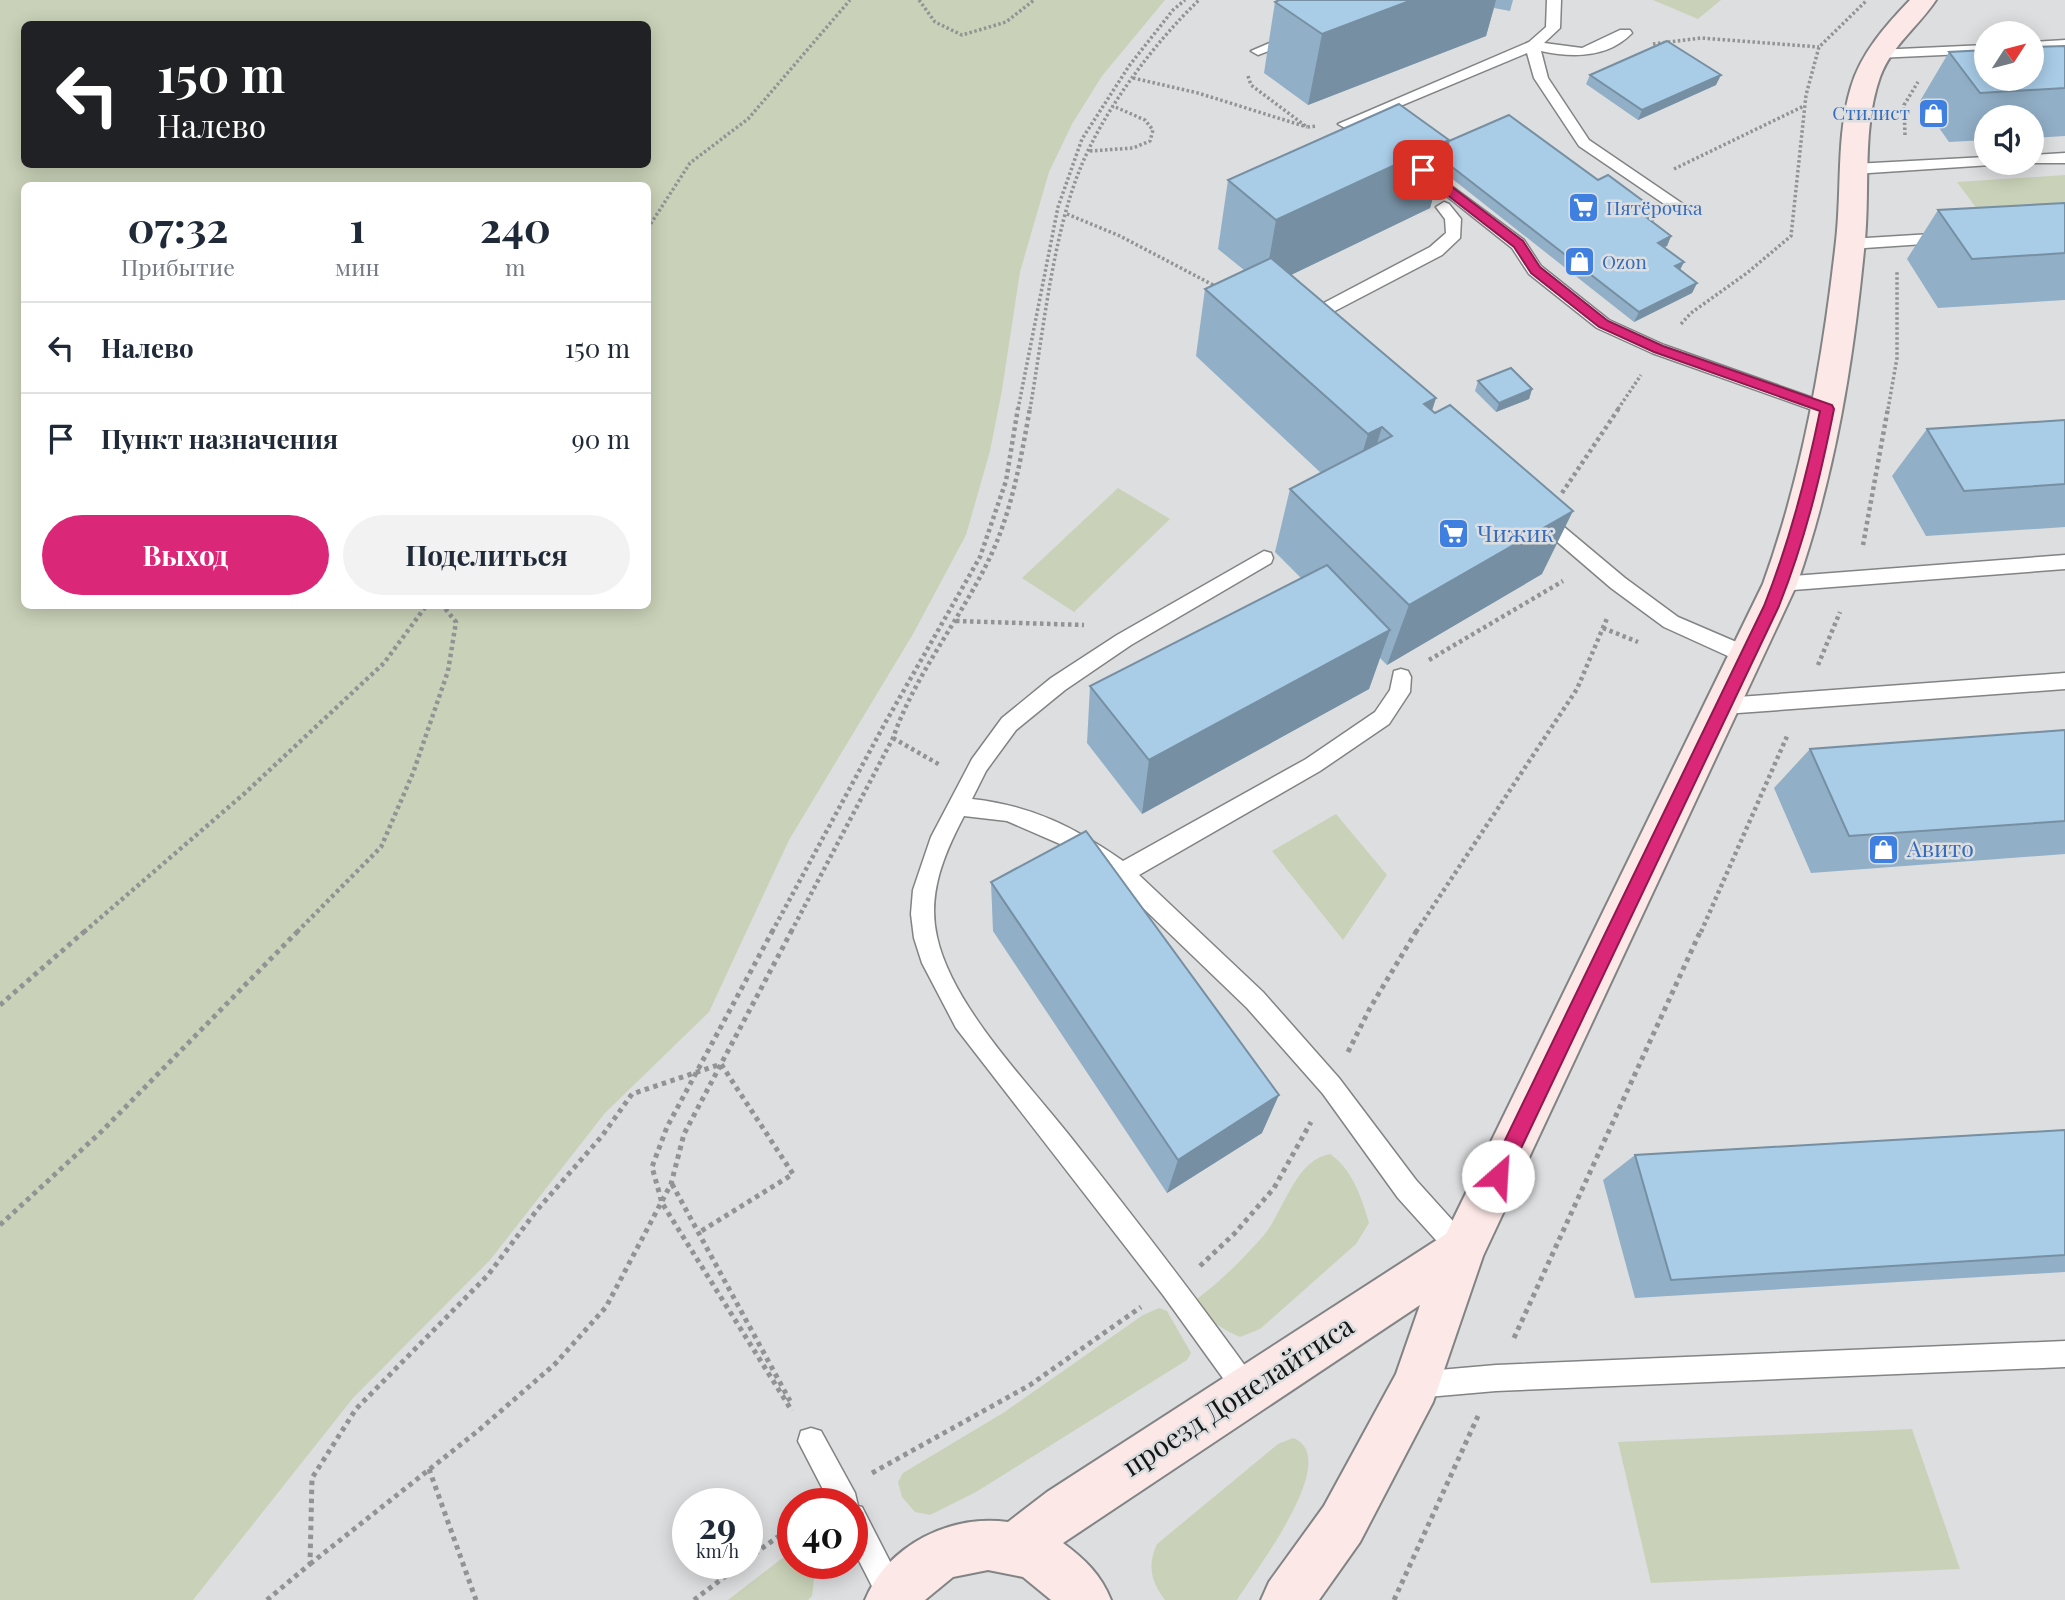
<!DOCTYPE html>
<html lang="ru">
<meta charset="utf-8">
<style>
:root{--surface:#fff;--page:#f2f2f3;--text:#1f2937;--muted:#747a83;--line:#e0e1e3;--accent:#db2777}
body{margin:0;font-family:"Playfair Display",serif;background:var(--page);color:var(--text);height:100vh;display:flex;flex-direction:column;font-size:26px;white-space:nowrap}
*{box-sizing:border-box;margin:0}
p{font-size:23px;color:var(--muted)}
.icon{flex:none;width:38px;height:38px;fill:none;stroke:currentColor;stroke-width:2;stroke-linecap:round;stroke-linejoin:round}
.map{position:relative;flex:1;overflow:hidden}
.details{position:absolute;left:21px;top:182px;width:630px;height:427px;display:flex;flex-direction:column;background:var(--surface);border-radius:10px;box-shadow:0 4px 18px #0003}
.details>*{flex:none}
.banner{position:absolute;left:21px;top:21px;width:630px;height:147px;border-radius:10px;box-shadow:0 4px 18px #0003;background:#202124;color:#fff;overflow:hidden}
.needle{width:46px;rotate:54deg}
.fabs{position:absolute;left:1974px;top:21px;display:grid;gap:14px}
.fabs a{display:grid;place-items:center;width:70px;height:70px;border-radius:50%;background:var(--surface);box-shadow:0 4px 18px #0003;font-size:35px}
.speed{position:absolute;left:672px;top:1488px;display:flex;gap:14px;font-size:35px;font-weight:700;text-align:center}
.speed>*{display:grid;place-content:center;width:91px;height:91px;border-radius:50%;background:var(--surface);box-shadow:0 4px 18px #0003;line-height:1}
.speed small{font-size:18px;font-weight:400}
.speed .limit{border:10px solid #d22;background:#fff;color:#111}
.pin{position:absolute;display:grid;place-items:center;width:60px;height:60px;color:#fff;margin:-30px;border-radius:14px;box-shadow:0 4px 10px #0006}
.me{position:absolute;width:77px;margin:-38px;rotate:26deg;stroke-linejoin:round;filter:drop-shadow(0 0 5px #0008)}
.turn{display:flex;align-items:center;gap:24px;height:147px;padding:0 21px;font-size:32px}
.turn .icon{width:91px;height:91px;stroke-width:2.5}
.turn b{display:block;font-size:49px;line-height:60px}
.eta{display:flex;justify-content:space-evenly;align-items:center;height:119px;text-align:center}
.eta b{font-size:42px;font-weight:700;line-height:49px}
.cta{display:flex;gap:14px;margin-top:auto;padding:14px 21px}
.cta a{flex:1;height:80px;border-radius:42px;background:var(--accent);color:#fff;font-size:28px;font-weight:700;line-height:80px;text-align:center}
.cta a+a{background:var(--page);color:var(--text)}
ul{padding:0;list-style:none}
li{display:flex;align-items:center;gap:21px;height:91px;padding:0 21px;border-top:2px solid var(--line)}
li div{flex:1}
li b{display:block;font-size:26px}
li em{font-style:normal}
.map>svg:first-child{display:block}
.green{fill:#c9d2b8;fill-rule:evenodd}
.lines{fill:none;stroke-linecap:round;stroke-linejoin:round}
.lane-casing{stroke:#828384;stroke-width:3}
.secondary-casing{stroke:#828384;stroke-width:4}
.path-far2{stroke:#929394;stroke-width:3.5;stroke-dasharray:2.5 2.5;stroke-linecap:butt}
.path-far1{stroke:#929394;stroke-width:4.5;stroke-dasharray:3.5 3.5;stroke-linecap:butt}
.path{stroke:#929394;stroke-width:5;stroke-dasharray:4.5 4.5;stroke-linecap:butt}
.lane{fill:#fff;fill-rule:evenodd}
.secondary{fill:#fce8e7;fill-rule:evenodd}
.wall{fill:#91afc7}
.shaded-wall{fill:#768fa2}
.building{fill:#a9cce7;stroke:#768fa2;stroke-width:2}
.route{fill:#db2777;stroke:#8e194d;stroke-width:2}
.labels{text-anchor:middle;stroke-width:5;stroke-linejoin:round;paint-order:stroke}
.far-shop-label{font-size:19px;fill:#366cbe;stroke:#dddedf;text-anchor:start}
.shop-label{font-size:23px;fill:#366cbe;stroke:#dddedf;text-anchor:start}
.near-street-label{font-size:28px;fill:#141515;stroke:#dddedf}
</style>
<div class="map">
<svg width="2065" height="1600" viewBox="0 0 2065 1600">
<rect width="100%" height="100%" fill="#dddedf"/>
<path class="green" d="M 0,0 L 1165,0 L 1102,76 L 1072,124 L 1049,172 L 1020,272 L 1002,390 L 990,451 L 966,535 L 913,634 L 789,840 L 709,1012 L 605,1113 L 490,1260 L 353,1398 L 193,1600 L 0,1600 ZM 24,24 L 648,24 L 648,164 L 24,164 ZM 24,186 L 648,186 L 648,606 L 24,606 Z
M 1653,0 L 1721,0 L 1698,19 Z
M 2065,175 L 2065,219 L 1989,225 L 1957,182 Z
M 1118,488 L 1170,519 L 1074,612 L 1022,578 Z
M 1336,814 L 1387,875 L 1343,940 L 1272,851 Z
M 1330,1154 C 1352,1169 1362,1198 1369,1223 L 1356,1244 L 1260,1329 L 1240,1337 C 1223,1330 1203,1317 1197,1299 C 1222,1280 1243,1259 1264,1235 C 1284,1211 1295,1160 1330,1154 Z
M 1159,1308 L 1167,1311 L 1191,1353 L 1187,1360 L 976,1492 L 930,1515 L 915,1512 L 902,1497 L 898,1482 L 903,1473 L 1003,1413 L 1143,1315 Z
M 1912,1429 L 1960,1569 L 1651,1583 L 1618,1442 Z
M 1293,1438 C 1344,1457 1254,1572 1237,1600 L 1165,1600 C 1151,1582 1147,1565 1157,1544 L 1278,1444 Z
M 793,1550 L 793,1563 L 816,1563 L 812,1596 L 808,1600 L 728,1600 Z"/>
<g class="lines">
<defs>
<path id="lane" d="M 1547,0 L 1561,0 L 1560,28 L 1544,43 L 1582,48 L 1620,30 L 1630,30 L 1632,33 C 1608,58 1573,58 1541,51 L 1548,78 L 1589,140 L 1683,204 L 1686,207 L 1683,210 L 1673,210 L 1579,146 L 1534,78 L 1527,53 L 1350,127 L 1345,128 L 1338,124 L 1529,42 L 1546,27 Z
M 1293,33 L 1298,34 L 1298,40 L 1258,55 L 1251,51 Z
M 2065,40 L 2065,48 L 2032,50 L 2032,42 Z
M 1986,45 L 1986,53 L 1877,58 L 1870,54 L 1877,50 Z
M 2065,153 L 2065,163 L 2026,163 L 2032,163 L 2032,155 Z
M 1986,157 L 1986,163 L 1993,163 L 1991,165 L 1854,174 L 1846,169 L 1854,164 Z
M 1415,159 L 1524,240 L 1541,266 L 1609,320 L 1664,345 L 1833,405 L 1836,409 L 1833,413 L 1821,413 L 1652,353 L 1597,328 L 1529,274 L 1512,248 L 1410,167 L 1407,164 Z
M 1444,202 L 1449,204 L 1461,219 L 1460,238 L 1442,255 L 1331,313 L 1329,323 L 1333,329 L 1331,333 L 1319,333 L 1312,324 L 1318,306 L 1430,247 L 1446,233 L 1445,219 L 1436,207 Z
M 1948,233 L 1954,234 L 1956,238 L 1954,242 L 1850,249 L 1842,244 L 1850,239 Z
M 1539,509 L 1545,511 L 1625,578 L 1678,617 L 1755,650 L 1758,656 L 1755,662 L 1748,664 L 1741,662 L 1664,627 L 1611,588 L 1533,521 L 1530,516 L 1533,511 Z
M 1264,551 L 1271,553 L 1273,558 L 1271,563 L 1131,645 L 1065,690 L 1016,730 L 986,771 L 972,799 C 1033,806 1074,827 1123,861 L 1306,759 L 1375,712 L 1390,690 L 1394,671 L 1401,669 L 1408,671 L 1411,677 L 1410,692 L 1389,724 L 1320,771 L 1139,875 L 1263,992 L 1339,1078 L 1416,1180 L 1471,1241 L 1475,1250 L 1471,1259 L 1462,1263 L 1453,1259 L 1398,1198 L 1323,1094 L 1247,1008 L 1114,880 L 1067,847 L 1007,821 L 964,816 C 944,854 927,894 937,937 C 952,1005 1026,1081 1069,1135 C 1133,1216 1196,1297 1256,1381 L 1260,1390 L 1256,1399 L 1247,1403 L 1238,1399 L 1163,1295 L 956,1028 L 922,963 L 914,938 L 911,914 L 913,890 L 931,837 L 972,759 L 1002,718 L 1051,678 L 1117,635 Z
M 2065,555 L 2065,569 L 1780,591 L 1773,589 L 1771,584 L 1773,579 L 1780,577 Z
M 2065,673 L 2065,689 L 1724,714 L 1717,712 L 1714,706 L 1717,700 L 1724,698 Z
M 2065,1341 L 2065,1367 L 1496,1391 L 1416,1398 L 1407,1394 L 1403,1385 L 1407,1376 L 1416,1372 L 1496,1365 Z
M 811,1428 L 821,1431 L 855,1493 L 858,1506 L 862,1507 L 903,1587 L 906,1600 L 879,1600 L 852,1547 L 852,1503 L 830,1503 L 798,1441 L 801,1431 Z"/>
<path id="secondary" d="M 1910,0 L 1936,0 C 1918,27 1892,45 1880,77 C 1862,128 1870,187 1865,240 C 1854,358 1836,472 1797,584 L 1483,1256 L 1433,1402 L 1360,1542 L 1319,1600 L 1261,1600 L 1269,1582 L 1324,1506 L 1396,1374 L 1420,1305 L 1063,1543 C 1085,1559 1101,1575 1111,1600 L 1051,1600 L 1023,1577 L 988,1570 L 953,1577 L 925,1600 L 865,1600 C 888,1545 950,1514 1008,1522 L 1047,1492 L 1446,1234 L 1763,584 C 1803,473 1823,358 1836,241 C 1842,190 1836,136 1851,87 C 1861,53 1886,25 1910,0 Z"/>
</defs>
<use href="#lane" class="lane-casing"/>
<use href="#secondary" class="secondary-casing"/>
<path class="path-far2" d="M 919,0 L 935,22 L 962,35 L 1006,22 L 1034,0
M 1653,44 L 1701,38 L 1819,47
M 1248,76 L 1251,85 L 1307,127 L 1317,126
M 1133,78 L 1198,93 L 1307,127
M 1905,135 L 1904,105 L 1918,82
M 1090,151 L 1133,148 L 1150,141 L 1153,130 L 1145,120 L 1113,106
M 1674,169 L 1804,106
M 1067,214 L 1120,236 L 1217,287
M 648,228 L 690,163 L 748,119 L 850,0
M 1681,324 L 1691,313 L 1747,273 L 1791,236 L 1806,95 L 1819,47 L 1867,0
M 1018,409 L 1058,207 L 1082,139 L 1129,66 L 1173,10 L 1185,0
M 1030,409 C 1043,335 1052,238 1080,169 C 1103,111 1154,43 1199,0
M 1618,409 L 1641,375
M 1888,409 L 1897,358 L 1897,270"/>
<path class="path-far1" d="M 1562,493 L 1619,408
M 1863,545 L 1888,408
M 956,621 L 1084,625
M 1603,628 L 1638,642
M 1429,660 L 1563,581
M 1818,665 L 1840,612
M 893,738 L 940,765
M 84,932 L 245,793 L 384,663 L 426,606
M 297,932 L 381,847 L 413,773 L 448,671 L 456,622 L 443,606
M 772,932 L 884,725 L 980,557 L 1006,481 L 1018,408
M 791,932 L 893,738 C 916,672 963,616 992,553 C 1013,506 1021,458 1030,408
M 1416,932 L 1577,689 L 1608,616
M 1701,932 L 1788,734"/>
<path class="path" d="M 773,930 L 667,1127 L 652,1167 L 662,1203 L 792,1411
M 0,1005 L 86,930
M 1348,1052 L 1370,1008 L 1417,930
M 672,1184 L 790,1401
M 0,1225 L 102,1131 L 299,930
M 1200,1266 L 1235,1233 L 1274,1188 L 1311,1122
M 1514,1338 L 1701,930
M 429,1469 L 476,1600
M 872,1473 L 1030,1385 L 1141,1307
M 747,1559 L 793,1526
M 310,1564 L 479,1430 L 555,1364 L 606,1307 L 671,1184 L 684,1134 L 792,930
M 267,1600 L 310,1564 L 312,1478 L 356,1409 L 488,1275 L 537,1210 L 602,1136 L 632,1094 L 721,1064 L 793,1174 L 698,1233
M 694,1600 L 743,1563
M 1394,1600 L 1478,1416"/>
<use href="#lane" class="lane"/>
<use href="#secondary" class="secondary"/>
</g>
<path class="wall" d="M 1279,0 L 1513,0 L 1510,11 L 1494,8 L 1486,36 L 1308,105 L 1264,73 L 1275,2 Z
M 2065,46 L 2065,136 L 2032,138 L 2032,117 L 1986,117 L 1986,140 L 1949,142 L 1920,101 L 1949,52 Z
M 1590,75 L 1716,85 L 1638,120 L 1586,84 Z
M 1449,140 L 1654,221 L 1652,222 L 1671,236 L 1667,246 L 1664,247 L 1680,270 L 1697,283 L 1692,293 L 1634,322 L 1441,170 L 1430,208 L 1291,275 L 1436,398 L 1432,411 L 1542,574 L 1387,665 L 1380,658 L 1369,689 L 1142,814 L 1087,743 L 1090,686 L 1301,578 L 1275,552 L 1290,489 L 1321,473 L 1196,356 L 1205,289 L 1244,270 L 1218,249 L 1228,180 Z
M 2065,203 L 2065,300 L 1938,308 L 1907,259 L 1938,210 Z
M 1478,381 L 1532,389 L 1529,399 L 1496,412 L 1475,391 Z
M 2065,420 L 2065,527 L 1926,536 L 1892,476 L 1927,429 Z
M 2065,730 L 2065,854 L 1811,873 L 1774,788 L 1810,749 Z
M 991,882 L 1262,1133 L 1167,1193 L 993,931 Z
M 2065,1130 L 2065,1272 L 1635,1298 L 1603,1180 L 1635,1155 Z"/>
<path class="shaded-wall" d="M 1412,0 L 1496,0 L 1486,36 L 1308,105 L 1322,34 Z
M 1721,75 L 1716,85 L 1638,120 L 1642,110 Z
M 1449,140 L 1430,208 L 1264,288 L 1276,220 Z
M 1658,212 L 1654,221 L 1641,227 L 1646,217 Z
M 1671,236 L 1667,246 L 1654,252 L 1658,243 Z
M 1684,262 L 1679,272 L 1675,266 Z
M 1697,283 L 1692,293 L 1634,322 L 1639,312 Z
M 1532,389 L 1529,399 L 1496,412 L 1499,403 Z
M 1436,398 L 1414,463 L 1424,404 Z
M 1382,427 L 1363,491 L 1349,499 L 1368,434 Z
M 1573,511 L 1542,574 L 1387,665 L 1409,605 Z
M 1390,630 L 1369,689 L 1142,814 L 1149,760 Z
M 1279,1095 L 1262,1133 L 1167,1193 L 1178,1160 Z"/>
<path class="building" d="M 1279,0 L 1412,0 L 1322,34 L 1275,2 Z
M 1667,41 L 1721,75 L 1642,110 L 1590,75 Z
M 2065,46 L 2065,88 L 1980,93 L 1949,52 L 1986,50 L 1986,79 L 2032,79 L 2032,47 Z
M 1399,104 L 1449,140 L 1276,220 L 1228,180 Z
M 1509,115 L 1598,180 L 1608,175 L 1658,212 L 1646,217 L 1671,236 L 1658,243 L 1684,262 L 1675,266 L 1697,283 L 1639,312 L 1443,160 L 1449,141 Z
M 2065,203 L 2065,253 L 1972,259 L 1938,210 Z
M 1271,258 L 1436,398 L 1424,404 L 1435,413 L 1450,405 L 1573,511 L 1409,605 L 1290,489 L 1392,436 L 1382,427 L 1368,434 L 1205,289 Z
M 1511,368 L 1532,389 L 1499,403 L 1478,381 Z
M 2065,420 L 2065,484 L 1964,491 L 1927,429 Z
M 1327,565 L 1390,630 L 1149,760 L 1090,686 Z
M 2065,730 L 2065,821 L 1849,836 L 1810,749 Z
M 1086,831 L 1279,1095 L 1178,1160 L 991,882 Z
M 2065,1130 L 2065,1255 L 1671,1280 L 1635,1155 Z"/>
<path class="route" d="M 1419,168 L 1427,168 L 1523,241 L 1540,267 L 1608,321 L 1663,346 L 1832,405 L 1834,409 C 1820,479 1805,540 1779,606 L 1505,1182 L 1498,1185 L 1491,1182 L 1489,1176 L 1491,1169 L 1764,606 C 1790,541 1806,479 1820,411 L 1654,352 L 1599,327 L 1531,273 L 1514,247 L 1419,173 Z"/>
<defs>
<symbol id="shop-square" viewBox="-11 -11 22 22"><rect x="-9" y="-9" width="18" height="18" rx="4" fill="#3f7fe0" stroke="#dddedf"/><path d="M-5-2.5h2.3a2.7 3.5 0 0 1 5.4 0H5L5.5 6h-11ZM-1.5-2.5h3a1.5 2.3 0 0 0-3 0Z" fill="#fff"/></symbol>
<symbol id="supermarket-square" viewBox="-11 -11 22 22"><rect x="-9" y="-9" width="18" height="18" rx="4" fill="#3f7fe0" stroke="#dddedf"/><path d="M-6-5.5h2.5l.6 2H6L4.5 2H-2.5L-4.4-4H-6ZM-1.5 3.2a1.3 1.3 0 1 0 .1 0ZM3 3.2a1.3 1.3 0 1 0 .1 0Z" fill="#fff"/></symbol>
</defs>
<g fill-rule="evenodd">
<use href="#shop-square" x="1916" y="96" width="35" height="35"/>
<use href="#supermarket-square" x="1566" y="190" width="35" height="35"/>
<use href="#shop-square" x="1562" y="244" width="35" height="35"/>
<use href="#supermarket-square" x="1436" y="516" width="35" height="35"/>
<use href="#shop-square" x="1866" y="832" width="35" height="35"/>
</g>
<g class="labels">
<g class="far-shop-label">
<text x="1910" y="120" text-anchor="end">Стилист</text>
<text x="1606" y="215">Пятёрочка</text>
<text x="1602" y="269">Ozon</text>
</g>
<g class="shop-label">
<text x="1477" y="542">Чижик</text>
<text x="1907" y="857">Авито</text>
</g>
<g class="near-street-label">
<text transform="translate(1238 1396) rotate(-33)" y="10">проезд Донелайтиса</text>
</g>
</g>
</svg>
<div class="fabs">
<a><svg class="needle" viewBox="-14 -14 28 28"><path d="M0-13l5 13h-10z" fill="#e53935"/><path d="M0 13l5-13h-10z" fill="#747a83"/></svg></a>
<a><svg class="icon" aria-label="sound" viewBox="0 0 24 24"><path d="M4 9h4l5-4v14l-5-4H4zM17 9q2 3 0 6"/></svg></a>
</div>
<div class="speed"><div>29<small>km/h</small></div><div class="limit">40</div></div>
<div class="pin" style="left:1423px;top:170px;background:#d93025"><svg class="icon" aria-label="arrive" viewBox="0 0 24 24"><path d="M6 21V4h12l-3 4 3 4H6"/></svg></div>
<svg class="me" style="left:1498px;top:1176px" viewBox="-20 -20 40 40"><circle r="19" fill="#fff"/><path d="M0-13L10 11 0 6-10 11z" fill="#db2777"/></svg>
<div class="banner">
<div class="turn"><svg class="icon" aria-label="left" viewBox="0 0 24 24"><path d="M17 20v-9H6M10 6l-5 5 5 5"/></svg><div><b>150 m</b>Налево</div></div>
</div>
<section class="details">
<div class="eta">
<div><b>07:32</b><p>Прибытие</p></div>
<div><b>1</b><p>мин</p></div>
<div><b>240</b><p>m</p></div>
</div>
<ul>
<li><svg class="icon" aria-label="left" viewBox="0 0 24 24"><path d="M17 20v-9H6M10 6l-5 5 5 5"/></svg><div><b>Налево</b></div><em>150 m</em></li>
<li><svg class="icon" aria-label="arrive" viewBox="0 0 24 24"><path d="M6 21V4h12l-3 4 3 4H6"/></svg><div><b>Пункт назначения</b></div><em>90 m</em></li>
</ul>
<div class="cta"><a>Выход</a><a>Поделиться</a></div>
</section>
</div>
